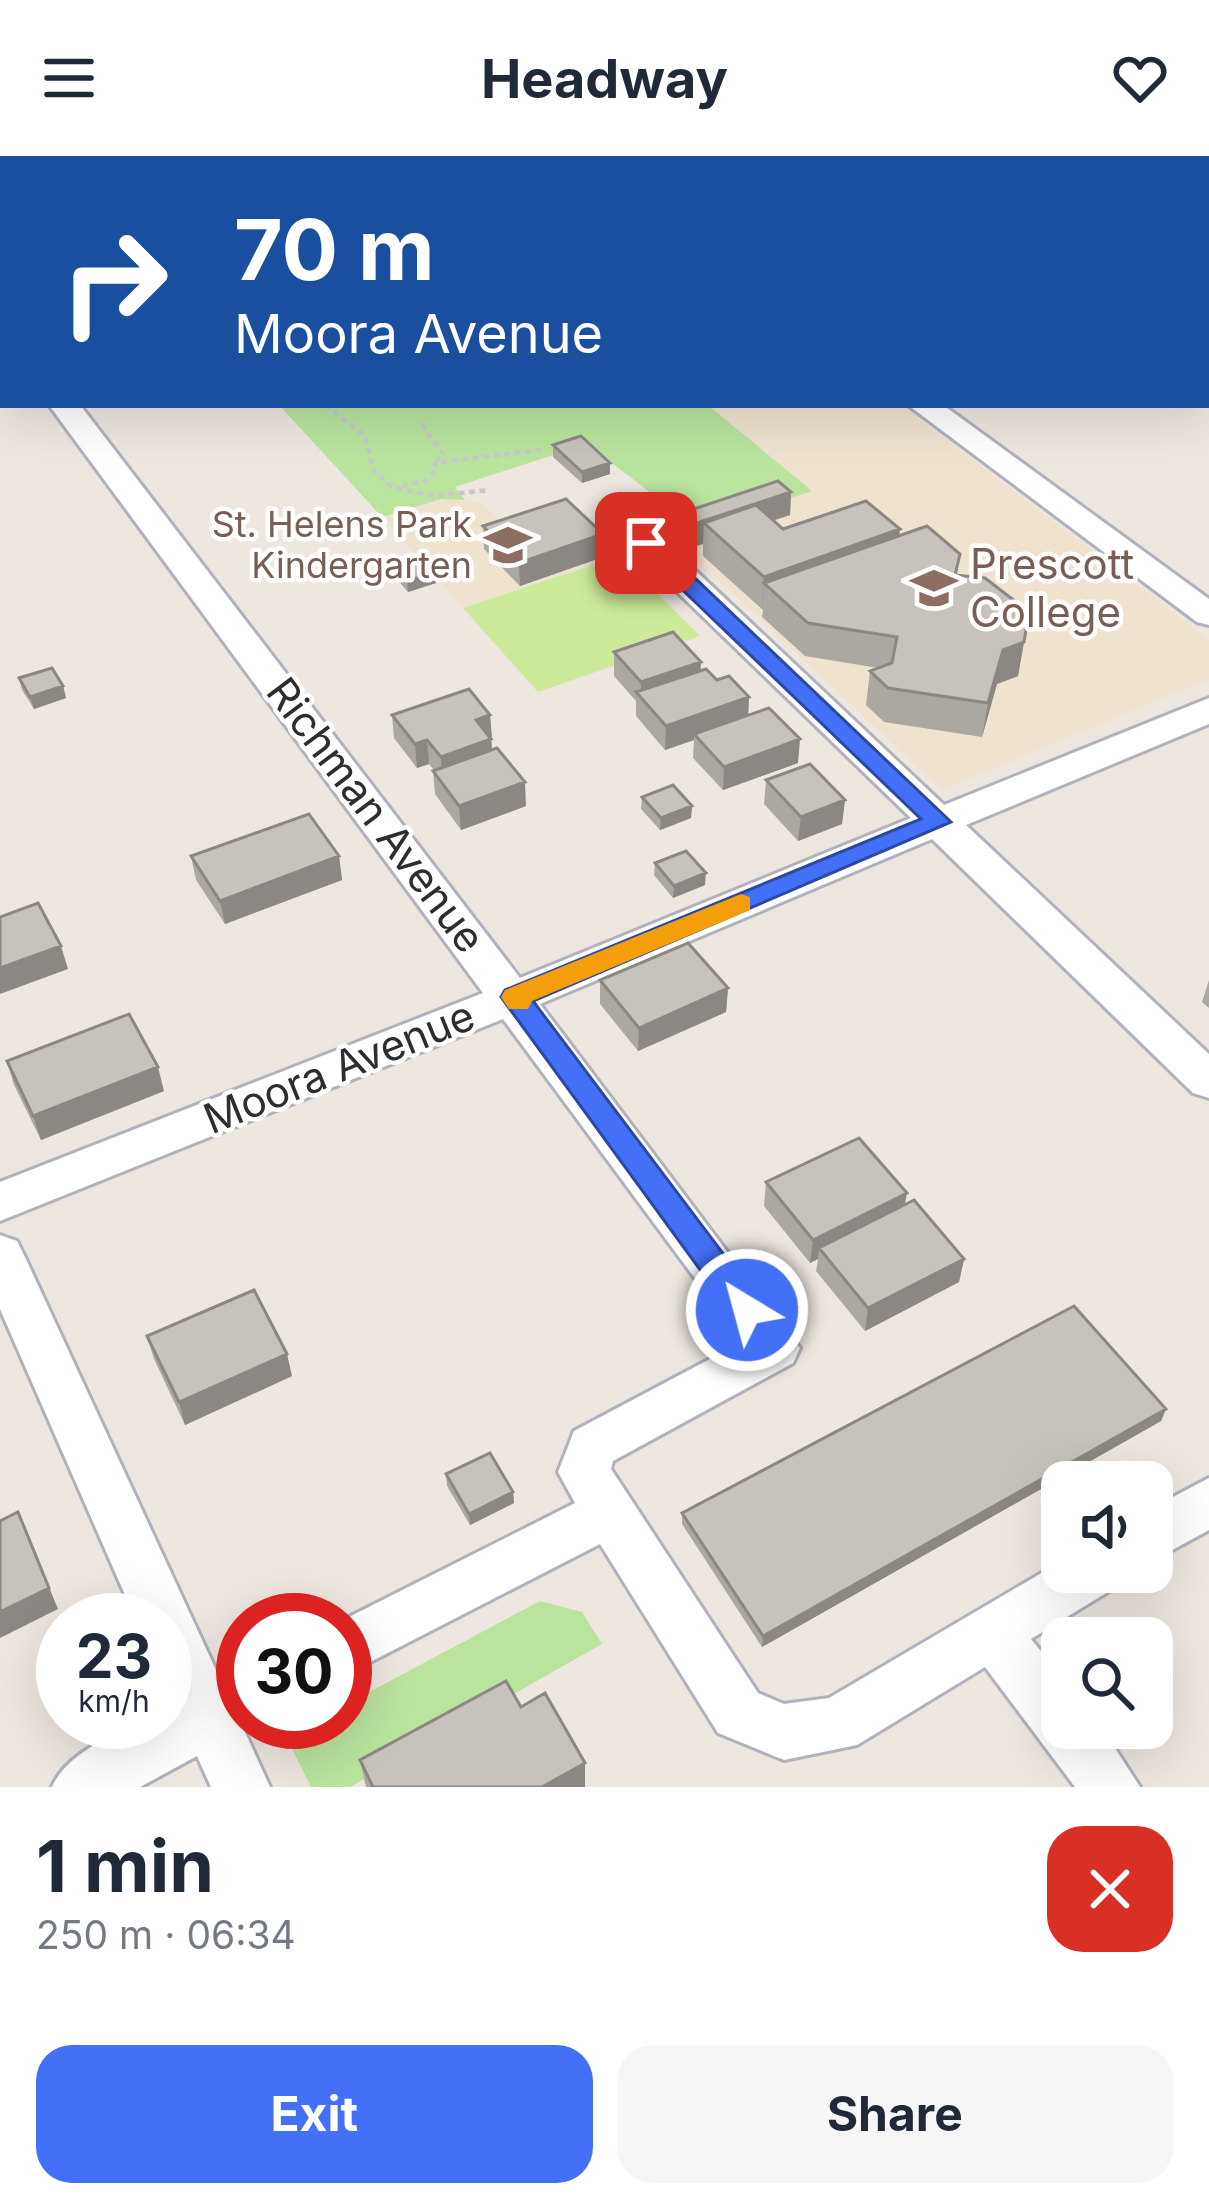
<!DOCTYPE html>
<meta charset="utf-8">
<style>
:root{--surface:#fff;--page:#f6f6f7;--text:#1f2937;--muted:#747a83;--accent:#4470f7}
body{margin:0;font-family:Inter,sans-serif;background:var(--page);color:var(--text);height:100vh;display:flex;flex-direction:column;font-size:45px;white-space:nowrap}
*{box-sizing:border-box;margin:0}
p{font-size:39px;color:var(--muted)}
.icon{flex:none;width:66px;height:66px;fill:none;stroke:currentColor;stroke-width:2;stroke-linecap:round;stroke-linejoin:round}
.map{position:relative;height:1631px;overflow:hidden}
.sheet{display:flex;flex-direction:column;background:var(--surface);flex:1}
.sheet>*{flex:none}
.top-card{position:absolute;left:0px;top:0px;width:1209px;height:252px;box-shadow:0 12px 48px #0002;background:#1a4fa0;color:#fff;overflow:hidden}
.tools{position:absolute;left:1041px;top:1305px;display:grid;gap:24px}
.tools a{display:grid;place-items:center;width:132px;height:132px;border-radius:24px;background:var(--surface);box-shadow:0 12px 48px #0002;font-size:60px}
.speed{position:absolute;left:36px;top:1437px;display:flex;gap:24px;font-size:60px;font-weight:700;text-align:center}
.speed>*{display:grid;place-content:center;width:156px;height:156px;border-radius:50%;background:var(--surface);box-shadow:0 12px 48px #0002;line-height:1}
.speed small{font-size:30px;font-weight:400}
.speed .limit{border:18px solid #d22;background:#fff;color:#111}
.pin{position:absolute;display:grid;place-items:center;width:102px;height:102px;color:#fff;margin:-51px;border-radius:24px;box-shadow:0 6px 18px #0006}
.me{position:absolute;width:132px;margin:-66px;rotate:323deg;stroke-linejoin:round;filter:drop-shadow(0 0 9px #0008)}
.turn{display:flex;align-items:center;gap:42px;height:252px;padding:0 36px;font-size:54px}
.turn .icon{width:156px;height:156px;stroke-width:2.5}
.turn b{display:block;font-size:84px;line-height:102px}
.round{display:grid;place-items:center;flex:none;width:126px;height:126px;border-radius:36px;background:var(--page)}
.head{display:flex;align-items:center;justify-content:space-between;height:204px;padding:0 36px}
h1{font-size:72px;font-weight:700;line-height:90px}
.button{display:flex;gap:24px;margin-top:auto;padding:24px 36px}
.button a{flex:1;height:138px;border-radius:36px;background:var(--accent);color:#fff;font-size:48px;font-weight:700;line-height:138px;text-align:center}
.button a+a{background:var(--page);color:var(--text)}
header{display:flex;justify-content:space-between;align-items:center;height:156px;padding:0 36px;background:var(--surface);font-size:54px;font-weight:700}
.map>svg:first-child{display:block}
.education{fill:#efe3d0}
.green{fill:#bae39e}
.pitch{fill:#cdea9a}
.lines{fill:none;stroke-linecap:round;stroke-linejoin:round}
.minor-casing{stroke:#b0b3bd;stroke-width:6}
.major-casing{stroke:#c8c8c8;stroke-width:6}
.path{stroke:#c8c8c8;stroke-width:4.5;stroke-dasharray:6 4.5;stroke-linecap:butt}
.minor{fill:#fff;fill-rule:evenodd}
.major{fill:#efc664;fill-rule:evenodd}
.wall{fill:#aba7a1}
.shaded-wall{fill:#8b8883}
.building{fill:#c7c2bb;stroke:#8b8883;stroke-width:3}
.route{fill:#4470f7;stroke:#2c49a1;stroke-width:3}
.slow{fill:#f59e0b}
.labels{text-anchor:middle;stroke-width:9;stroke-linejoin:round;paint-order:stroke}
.far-education-label{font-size:36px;fill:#785e54;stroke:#fff;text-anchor:end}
.education-label{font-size:42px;fill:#785e54;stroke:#fff;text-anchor:start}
.street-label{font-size:42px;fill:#2d2d2d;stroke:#fff}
</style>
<header><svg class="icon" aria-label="menu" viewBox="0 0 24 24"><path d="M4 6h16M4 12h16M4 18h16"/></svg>Headway<svg class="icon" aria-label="heart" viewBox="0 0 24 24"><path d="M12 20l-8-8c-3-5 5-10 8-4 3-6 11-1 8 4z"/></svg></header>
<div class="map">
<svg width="1209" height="1631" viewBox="0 0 1209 1631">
<rect width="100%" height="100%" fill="#eee7e0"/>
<path class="education" d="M 708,249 L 901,249 L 1209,484 L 1209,523 L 942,634 L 672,381 L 811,335 Z
M 441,343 L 481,346 L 514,378 L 575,358 L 620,400 L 463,452 L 383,361 Z"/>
<path class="green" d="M 279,249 L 708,249 L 812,335 L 672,381 L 658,365 L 651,337 L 587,288 L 455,331 L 465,344 L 441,343 L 382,361 Z
M 540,1445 L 582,1456 L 602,1488 L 350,1631 L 311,1631 L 286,1581 L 314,1566 L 345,1566 L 345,1549 Z"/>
<path class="pitch" d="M 620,400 L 700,480 L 538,536 L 463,452 Z"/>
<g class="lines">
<defs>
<path id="minor" d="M 216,0 L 243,0 L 245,3 L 218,3 Z
M 572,0 L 600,0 L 602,3 L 574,3 Z
M 1022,0 L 1051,0 L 1053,3 L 1024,3 Z
M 1206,94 L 1209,95 L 1209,111 L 1206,110 Z
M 0,156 L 3,157 L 3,178 L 0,177 Z
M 49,249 L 80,249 L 520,822 L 911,662 L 602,363 L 598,356 L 602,349 L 626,349 L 944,649 L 1209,542 L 1209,568 L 966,669 L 1209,898 L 1209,942 L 1193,937 L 932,683 L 540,848 L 800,1192 L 793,1207 L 613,1305 L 611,1313 L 758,1537 L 784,1548 L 829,1542 L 1062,1405 L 1062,1416 L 1119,1416 L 1111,1434 L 1031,1483 L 1062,1521 L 1062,1572 L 1102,1572 L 1140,1631 L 1075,1631 L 985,1511 L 857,1589 L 784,1604 L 718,1577 L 600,1388 L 345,1519 L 343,1464 L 575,1347 L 558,1316 L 574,1275 L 742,1186 L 503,863 L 0,1065 L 0,1026 L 483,837 Z
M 908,249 L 943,249 L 1209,443 L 1209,469 L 1197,466 Z
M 0,1079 L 17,1085 L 24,1099 L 221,1525 L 243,1516 L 243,1566 L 259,1566 L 244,1574 L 270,1631 L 211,1631 L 197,1600 L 140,1631 L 52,1631 C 66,1597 128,1566 165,1566 L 165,1555 L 175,1550 L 165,1528 L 165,1464 L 136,1464 L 0,1153 Z
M 1209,1322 L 1209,1374 L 1152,1405 L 1152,1352 Z"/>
<path id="major" d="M 0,63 L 3,63 L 0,84 Z"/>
</defs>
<use href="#minor" class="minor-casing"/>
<use href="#major" class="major-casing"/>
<path class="path" d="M 369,3 L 382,0
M 325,249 L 365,280 L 374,315 L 392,331 L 434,340 L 489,334
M 422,268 L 443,298 L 437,305
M 402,330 L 425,325 L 436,314 L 435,307 L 541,294"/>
<use href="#minor" class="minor"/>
<use href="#major" class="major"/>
</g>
<path class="wall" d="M 416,0 L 497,0 L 497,3 L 420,3 Z
M 663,0 L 730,0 L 730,3 L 667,3 Z
M 0,94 L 3,94 L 3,141 L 0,137 Z
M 553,289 L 610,318 L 582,327 L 553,301 Z
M 791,336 L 790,359 L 774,364 L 783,373 L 900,373 L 899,380 L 960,398 L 957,419 L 1024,486 L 1018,520 L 997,528 L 982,581 L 884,566 L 866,549 L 870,515 L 878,512 L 805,500 L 762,461 L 763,454 L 703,400 L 703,388 L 696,390 L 684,379 L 685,356 Z
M 483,370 L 603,401 L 520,430 L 484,393 Z
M 393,408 L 436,416 L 436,427 L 408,436 L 394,420 Z
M 614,496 L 701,514 L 749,541 L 748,559 L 798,607 L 723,634 L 693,602 L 694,584 L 665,594 L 636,560 L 636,545 L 614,520 Z
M 19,522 L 63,530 L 66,542 L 34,553 L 22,534 Z
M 392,559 L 490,559 L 492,594 L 526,650 L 461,674 L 435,638 L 433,615 L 434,614 L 429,608 L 417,612 L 394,582 Z
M 766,624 L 845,644 L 842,668 L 798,685 L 764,648 Z
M 642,641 L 692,650 L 691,662 L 660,674 L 641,653 Z
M 191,700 L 339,700 L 342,724 L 225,768 L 196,724 Z
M 655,707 L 705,729 L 673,742 L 654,719 Z
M 600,824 L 728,832 L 726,856 L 638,895 L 600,848 Z
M 1209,824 L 1209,852 L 1202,846 Z
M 7,905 L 164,935 L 41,984 L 14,929 Z
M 766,1026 L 905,1049 L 964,1103 L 959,1126 L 865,1175 L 816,1115 L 818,1103 L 810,1107 L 764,1050 Z
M 147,1180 L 292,1220 L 185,1269 L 154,1203 Z
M 1166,1253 L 1161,1265 L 762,1491 L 682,1368 L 682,1357 Z
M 446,1318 L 513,1336 L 514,1347 L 470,1369 L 447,1330 Z
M 521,1551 L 585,1607 L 585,1631 L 366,1631 L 360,1604 Z"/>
<path class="shaded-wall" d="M 464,0 L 497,0 L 497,3 L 452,3 Z
M 508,0 L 534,0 L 521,3 L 508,3 Z
M 704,0 L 730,0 L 730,3 L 704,3 Z
M 610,307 L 610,318 L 582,327 L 582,316 Z
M 791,336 L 790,359 L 721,382 L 704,367 L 703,388 L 696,390 L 697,367 Z
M 900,373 L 896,407 L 764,427 L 762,455 L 764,421 Z
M 603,378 L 603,401 L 520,430 L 519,407 Z
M 436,416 L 436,427 L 408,436 L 407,425 Z
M 1024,486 L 1018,520 L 997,528 L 982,581 L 988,547 L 1003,494 Z
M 701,506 L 700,529 L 641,542 L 641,526 Z
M 63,530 L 66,542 L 34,553 L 30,541 Z
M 749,541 L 748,565 L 694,578 L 694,584 L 665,594 L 666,570 Z
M 490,559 L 492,582 L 476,564 Z
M 491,583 L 493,607 L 442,624 L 441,601 Z
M 800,583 L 798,607 L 723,634 L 724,611 Z
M 427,584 L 429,608 L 417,612 L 415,588 Z
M 525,626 L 526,650 L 461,674 L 459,650 Z
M 845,644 L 842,668 L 798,685 L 801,661 Z
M 692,650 L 691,662 L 660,674 L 661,662 Z
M 339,700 L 342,724 L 225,768 L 220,745 Z
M 706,717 L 705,729 L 673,742 L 674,730 Z
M 61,790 L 68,813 L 0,838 L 0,812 Z
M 728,832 L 726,856 L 638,895 L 639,872 Z
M 158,911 L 164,935 L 41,984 L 33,960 Z
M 907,1037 L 903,1060 L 819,1092 L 818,1103 L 810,1107 L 813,1084 Z
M 964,1103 L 959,1126 L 865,1175 L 868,1152 Z
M 287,1198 L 292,1220 L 185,1269 L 179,1246 Z
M 1166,1253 L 1161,1265 L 762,1491 L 763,1480 Z
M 513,1336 L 514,1347 L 470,1369 L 469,1358 Z
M 18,1356 L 58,1453 L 0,1482 L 0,1456 Z
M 585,1607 L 585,1631 L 542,1631 Z"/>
<path class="building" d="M 0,0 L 64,0 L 67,3 L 3,3 L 3,39 L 0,40 Z
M 0,94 L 3,94 L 3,119 L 0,115 Z
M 581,280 L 610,307 L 582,316 L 553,289 Z
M 778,325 L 791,336 L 697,367 L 685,356 Z
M 566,343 L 603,378 L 519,407 L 483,370 Z
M 866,345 L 900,373 L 764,421 L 704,367 L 756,349 L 783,373 Z
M 927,370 L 960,398 L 955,419 L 985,422 L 1029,456 L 1024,486 L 1003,494 L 988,547 L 888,532 L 870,515 L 892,507 L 897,481 L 808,467 L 764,427 Z
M 421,399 L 436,416 L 407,425 L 393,408 Z
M 673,476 L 701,506 L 641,526 L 614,496 Z
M 52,512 L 63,530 L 30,541 L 19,522 Z
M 706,513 L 717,524 L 729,520 L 749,541 L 666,570 L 636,536 Z
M 469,533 L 490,559 L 476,564 L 491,583 L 441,601 L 427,584 L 415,588 L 392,559 Z
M 769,552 L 800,583 L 724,611 L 694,578 Z
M 497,592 L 525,626 L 459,650 L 433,615 Z
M 810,608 L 845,644 L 801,661 L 766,624 Z
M 673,629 L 692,650 L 661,662 L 642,641 Z
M 309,658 L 339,700 L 220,745 L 191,700 Z
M 686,695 L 706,717 L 674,730 L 655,707 Z
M 38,747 L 61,790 L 0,812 L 0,761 Z
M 688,787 L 728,832 L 639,872 L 600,824 Z
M 129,858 L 158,911 L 33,960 L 7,905 Z
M 859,982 L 907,1037 L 813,1084 L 766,1026 Z
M 914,1044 L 964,1103 L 868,1152 L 819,1092 Z
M 254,1134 L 287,1198 L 179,1246 L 147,1180 Z
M 1074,1150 L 1166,1253 L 763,1480 L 682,1357 Z
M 490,1297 L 513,1336 L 469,1358 L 446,1318 Z
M 18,1356 L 49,1432 L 0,1456 L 0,1365 Z
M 506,1525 L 521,1551 L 545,1537 L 585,1607 L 542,1631 L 373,1631 L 360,1604 Z"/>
<path class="route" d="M 639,383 L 654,383 L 951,666 L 533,845 L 758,1144 L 763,1154 L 758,1163 L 736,1163 L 501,841 L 505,834 L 921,663 L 639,392 Z"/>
<path class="slow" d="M 741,738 L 750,741 L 750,754 L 532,845 L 528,853 L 509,853 L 501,841 L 505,834 Z"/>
<defs>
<symbol id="school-bare" viewBox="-9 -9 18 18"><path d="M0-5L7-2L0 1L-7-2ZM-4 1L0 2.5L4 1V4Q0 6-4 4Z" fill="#8d6e63" stroke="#fff" stroke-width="2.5" paint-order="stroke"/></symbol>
</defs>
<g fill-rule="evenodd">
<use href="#school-bare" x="475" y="356" width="66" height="66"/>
<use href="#school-bare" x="901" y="399" width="66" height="66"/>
</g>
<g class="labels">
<g class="far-education-label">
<text x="472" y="381">St. Helens Park<tspan x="472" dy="41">Kindergarten</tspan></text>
</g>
<g class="education-label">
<text x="970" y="423">Prescott<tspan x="970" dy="48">College</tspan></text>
</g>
<g class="street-label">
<text transform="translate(376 659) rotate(53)" y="15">Richman Avenue</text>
<text transform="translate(339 911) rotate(-22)" y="15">Moora Avenue</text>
</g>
</g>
</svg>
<div class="tools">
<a><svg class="icon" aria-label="sound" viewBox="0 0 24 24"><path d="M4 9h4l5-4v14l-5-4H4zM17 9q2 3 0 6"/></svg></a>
<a><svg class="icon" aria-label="search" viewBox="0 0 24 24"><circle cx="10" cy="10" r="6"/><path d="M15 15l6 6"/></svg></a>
</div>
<div class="speed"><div>23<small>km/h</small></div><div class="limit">30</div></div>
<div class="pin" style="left:646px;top:387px;background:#d93025"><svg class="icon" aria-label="arrive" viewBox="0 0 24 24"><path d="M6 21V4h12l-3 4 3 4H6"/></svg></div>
<svg class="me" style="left:747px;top:1154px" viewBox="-20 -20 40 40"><circle r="17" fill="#4470f7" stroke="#fff" stroke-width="3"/><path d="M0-11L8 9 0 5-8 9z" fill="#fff"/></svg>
<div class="top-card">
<div class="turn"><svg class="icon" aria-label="right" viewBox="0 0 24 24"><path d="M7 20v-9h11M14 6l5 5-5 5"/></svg><div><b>70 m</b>Moora Avenue</div></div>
</div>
</div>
<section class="sheet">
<div class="head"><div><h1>1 min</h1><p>250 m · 06:34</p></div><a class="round" style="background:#d93025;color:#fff"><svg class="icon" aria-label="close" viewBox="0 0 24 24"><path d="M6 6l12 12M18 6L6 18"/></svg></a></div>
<div class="button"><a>Exit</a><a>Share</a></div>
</section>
